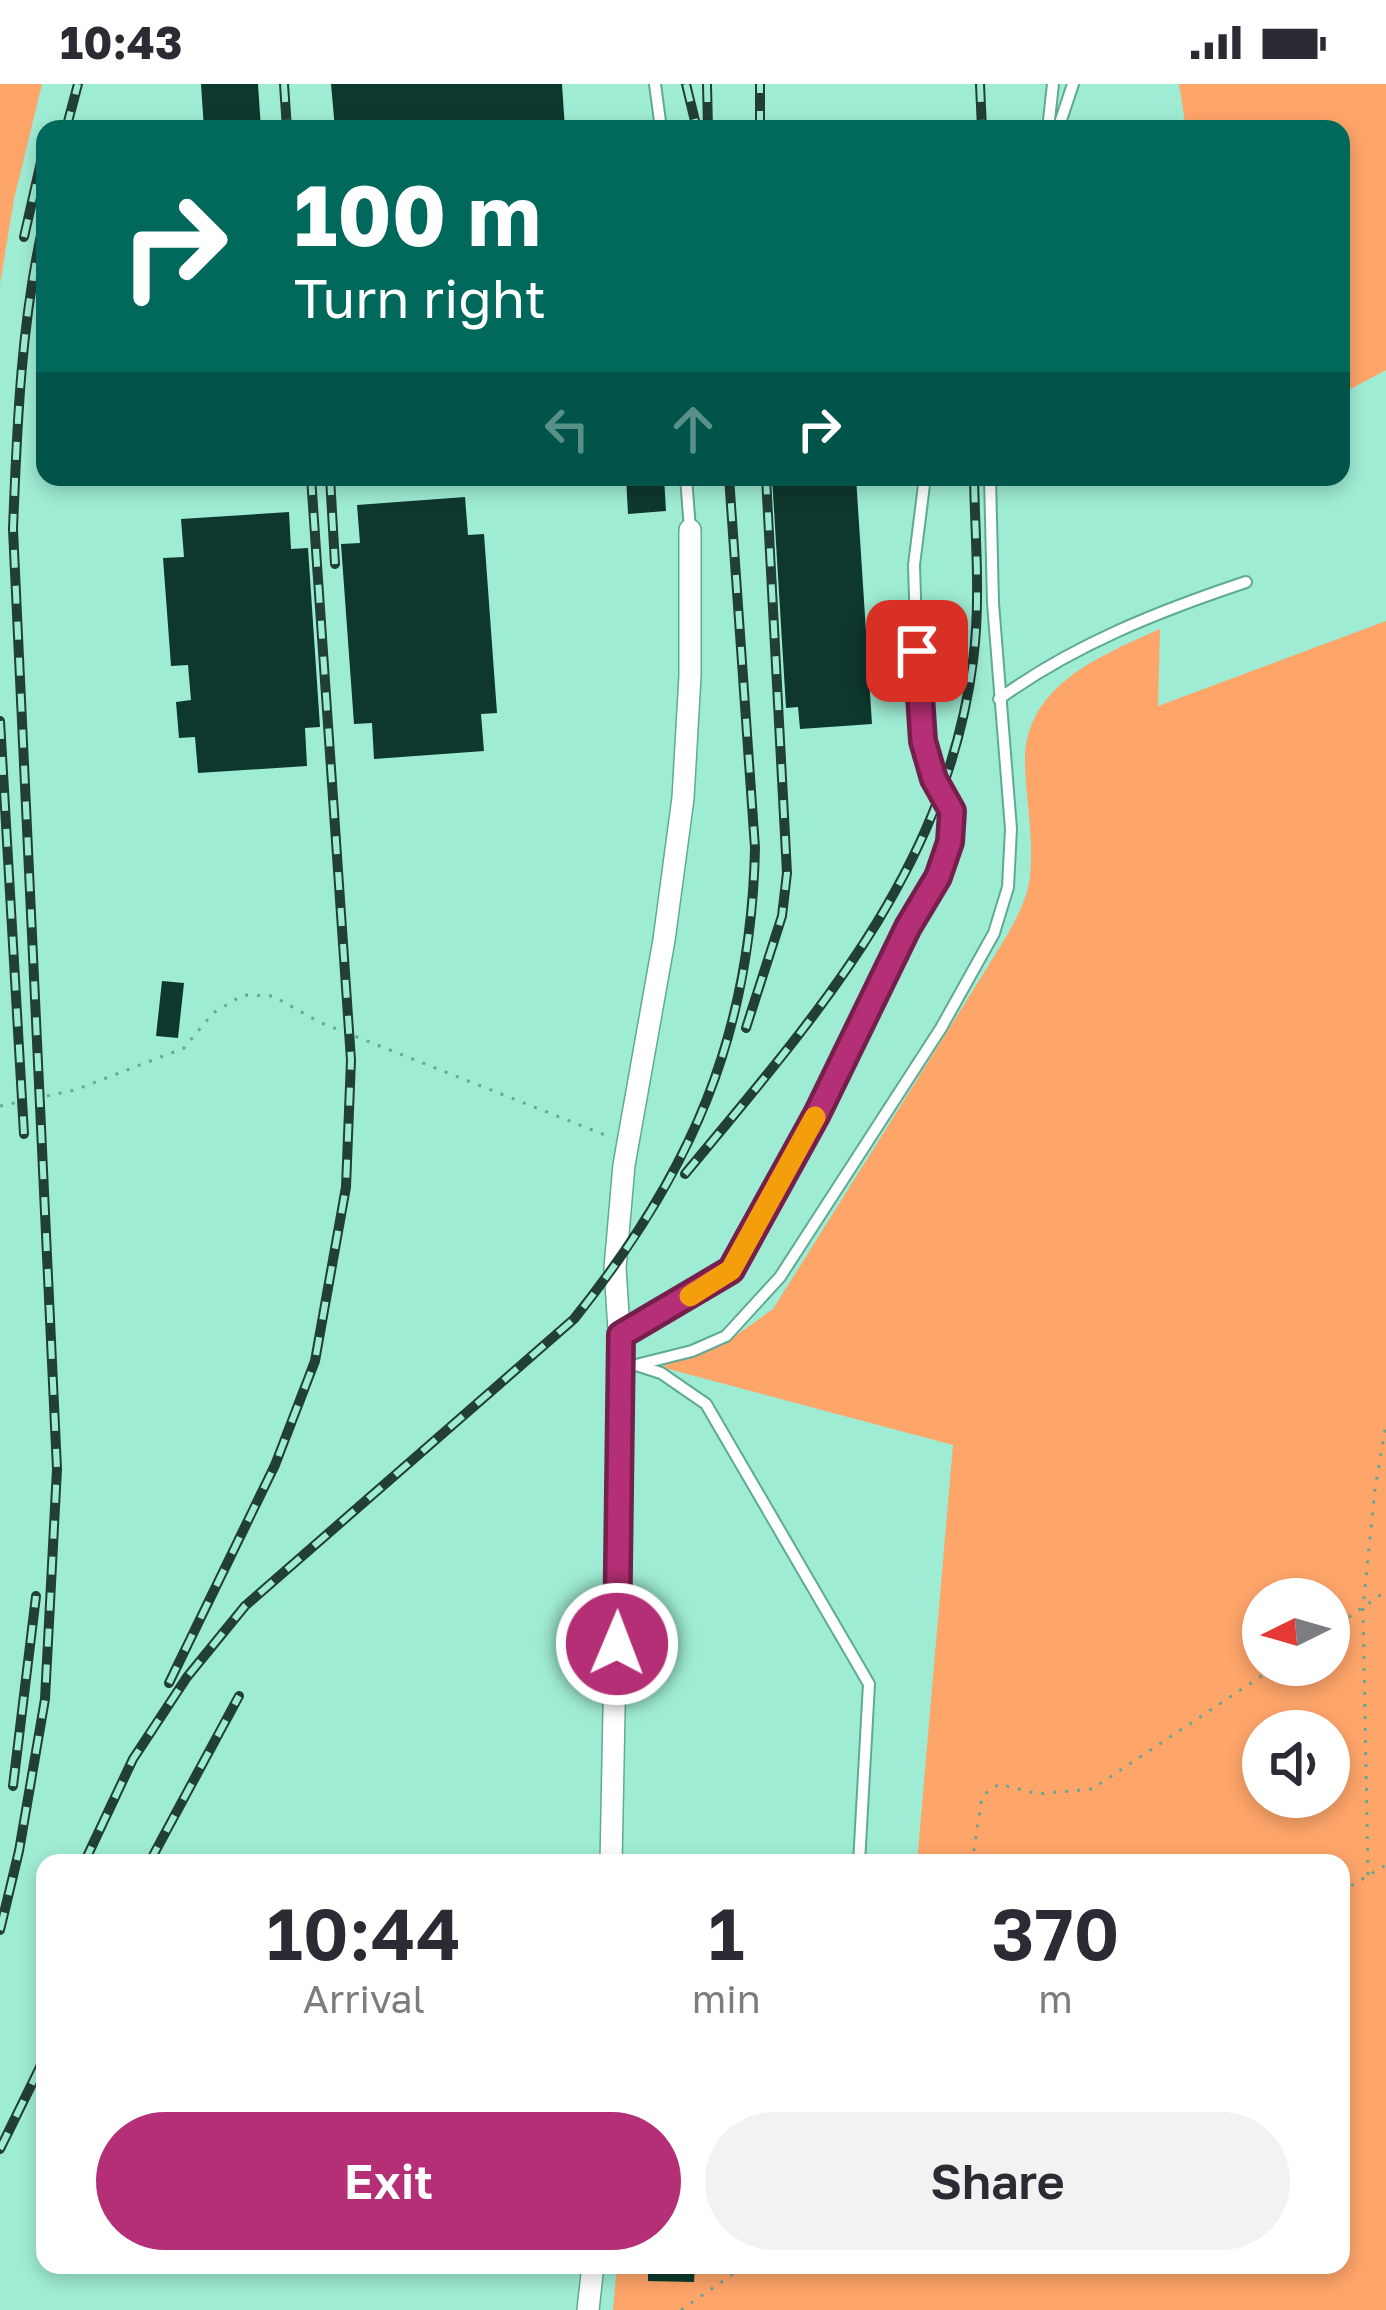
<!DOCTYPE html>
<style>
:root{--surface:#fff;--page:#f2f2f3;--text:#2b2b33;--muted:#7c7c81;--accent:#b42f75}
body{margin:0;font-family:"Golos Text",sans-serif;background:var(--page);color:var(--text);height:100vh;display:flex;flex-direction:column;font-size:45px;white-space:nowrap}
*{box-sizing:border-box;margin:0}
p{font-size:39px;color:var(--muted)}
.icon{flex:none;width:66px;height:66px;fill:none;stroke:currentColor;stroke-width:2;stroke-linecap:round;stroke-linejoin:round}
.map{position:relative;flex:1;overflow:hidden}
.drawer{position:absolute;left:36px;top:1770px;width:1314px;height:420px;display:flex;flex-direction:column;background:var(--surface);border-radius:24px;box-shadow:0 6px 18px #0003}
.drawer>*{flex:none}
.guide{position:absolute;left:36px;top:36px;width:1314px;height:366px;border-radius:24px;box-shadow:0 6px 18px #0003;background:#00695c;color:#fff;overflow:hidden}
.needle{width:78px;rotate:265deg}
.buttons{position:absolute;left:1242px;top:1494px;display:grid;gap:24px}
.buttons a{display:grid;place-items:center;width:108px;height:108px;border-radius:50%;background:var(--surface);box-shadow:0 6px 18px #0003;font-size:60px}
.pin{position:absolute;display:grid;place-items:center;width:102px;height:102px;color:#fff;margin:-51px;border-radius:24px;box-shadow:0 6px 18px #0006}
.me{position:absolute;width:132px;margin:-66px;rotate:1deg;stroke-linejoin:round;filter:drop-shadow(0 0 9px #0008)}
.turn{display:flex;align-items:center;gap:42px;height:252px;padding:0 60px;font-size:54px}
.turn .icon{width:156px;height:156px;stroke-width:2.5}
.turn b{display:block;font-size:84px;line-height:102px}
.lanes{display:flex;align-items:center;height:114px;padding:0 60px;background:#0003;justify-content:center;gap:60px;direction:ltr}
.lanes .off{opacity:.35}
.eta{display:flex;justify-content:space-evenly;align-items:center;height:204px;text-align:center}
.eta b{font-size:72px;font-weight:600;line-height:84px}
.cta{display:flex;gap:24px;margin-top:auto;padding:24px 60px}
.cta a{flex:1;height:138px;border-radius:72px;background:var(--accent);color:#fff;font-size:48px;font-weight:600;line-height:138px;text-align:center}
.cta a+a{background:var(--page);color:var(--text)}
.status{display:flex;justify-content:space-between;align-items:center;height:84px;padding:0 60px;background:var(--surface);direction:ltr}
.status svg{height:33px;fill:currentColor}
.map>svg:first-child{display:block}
.green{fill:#fea56a;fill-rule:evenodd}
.building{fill:#0e382d}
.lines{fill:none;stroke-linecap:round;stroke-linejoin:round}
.service-casing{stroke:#5eaa94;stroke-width:14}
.minor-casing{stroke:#5eaa94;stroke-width:24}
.path{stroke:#6ca594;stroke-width:3;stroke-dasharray:3 9;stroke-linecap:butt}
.service{stroke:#fff;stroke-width:10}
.minor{stroke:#fff;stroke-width:21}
.rail-casing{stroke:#213f36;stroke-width:10}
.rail{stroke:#9fecd4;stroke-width:6;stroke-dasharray:18;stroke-linecap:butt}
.route-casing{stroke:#751f4c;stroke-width:30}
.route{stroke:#b42f75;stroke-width:21}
.slow{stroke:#f59e0b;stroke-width:21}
</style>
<div class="status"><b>10:43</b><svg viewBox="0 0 49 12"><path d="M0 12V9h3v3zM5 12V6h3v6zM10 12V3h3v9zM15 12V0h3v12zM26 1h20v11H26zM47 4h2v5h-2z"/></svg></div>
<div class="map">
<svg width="1386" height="2226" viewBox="0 0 1386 2226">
<rect width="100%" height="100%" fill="#9fecd4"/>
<path class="green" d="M 0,0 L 42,0 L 14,115 L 0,200 Z
M 1179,0 L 1386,0 L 1386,286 L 1341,310 L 1341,45 L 1186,45 Z
M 1386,537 L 1386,2226 L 613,2226 L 617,2181 L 1341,2181 L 1341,1779 L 917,1779 L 953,1361 L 661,1283 L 738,1250 L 773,1225 L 987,884 C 1003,857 1027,824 1030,792 C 1034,755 1026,717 1025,680 C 1023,602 1100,572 1160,545 L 1158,622 ZM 1263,1515 L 1329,1515 L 1329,1581 L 1263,1581 ZM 1263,1647 L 1329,1647 L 1329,1713 L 1263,1713 Z"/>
<path class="building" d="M 201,0 L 258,0 L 261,45 L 204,45 Z
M 331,0 L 562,0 L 565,45 L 495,45 L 494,39 L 428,45 L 335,45 Z
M 626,393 L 664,393 L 666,427 L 628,430 Z
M 772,393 L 856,393 L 872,640 L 800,645 L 798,623 L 786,624 Z
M 465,413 L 468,451 L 484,450 L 497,629 L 481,630 L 484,667 L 374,675 L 372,639 L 354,640 L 341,460 L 360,459 L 357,421 Z
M 289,428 L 291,465 L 308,464 L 320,643 L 305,644 L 307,682 L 198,689 L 195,653 L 179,654 L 176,618 L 191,616 L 188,581 L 171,582 L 163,474 L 184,473 L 181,435 Z
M 162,897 L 184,899 L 178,954 L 156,952 Z
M 648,2181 L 695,2181 L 694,2198 L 648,2197 Z"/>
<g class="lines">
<defs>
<path id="service" d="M 655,0 L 661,45
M 1048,45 L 1053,0
M 1058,45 L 1073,0
M 686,393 L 690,446
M 999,615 C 1073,561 1159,527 1246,498
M 621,1251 L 731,1187 L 817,1030 L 907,843 L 938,792 L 951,758 L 952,727 L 934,696 L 924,657 L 918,610 L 914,481 L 925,393
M 636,1281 L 692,1267 L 726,1252 L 780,1193 L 941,944 L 994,849 L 1008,803 L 1011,745 L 993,519 L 990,393
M 636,1281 L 661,1289 L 706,1320 L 869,1600 L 859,1779"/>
<path id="minor" d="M 611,1779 L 621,1276 L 615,1184 L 624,1081 L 664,856 L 683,714 L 690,592 L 690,446
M 588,2226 L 593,2181"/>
</defs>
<use href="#service" class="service-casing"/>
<use href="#minor" class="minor-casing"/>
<path class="path" d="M 0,1022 L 75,1006 L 184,964 L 213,929 L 243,911 L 273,912 L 319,938 L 605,1051
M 1329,1547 L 1386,1507
M 972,1779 L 982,1712 L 999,1700 L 1038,1710 L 1092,1705 L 1278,1581
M 1368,1791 L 1363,1524 L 1375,1405 L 1386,1340
M 1341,1808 L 1386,1781
M 681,2226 L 746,2181"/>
<use href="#service" class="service"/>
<use href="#minor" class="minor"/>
<defs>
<path id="rail" d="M 284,0 L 287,45
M 686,0 L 697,45
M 707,0 L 708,45
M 980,0 L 982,45
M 66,45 L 78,0
M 760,45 L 760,0
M 24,153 L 45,60
M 330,393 L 335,480
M 0,637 L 24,1050
M 746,944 L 782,832 L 787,789 L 766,393
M 685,1090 C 815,933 946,787 973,577 C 981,517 975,453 974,393
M 169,1599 L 275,1381 L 315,1277 L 346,1103 L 351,976 L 311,393
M 13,1702 L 36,1512
M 84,1779 L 133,1675 L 187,1593 L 245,1522 L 574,1235 C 691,1089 751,952 755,764 L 729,393
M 149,1779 L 239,1612
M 0,1846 L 19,1767 L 45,1615 L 57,1385 L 13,445 C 17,341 21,235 45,133
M 0,2065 L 45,1973"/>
</defs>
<use href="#rail" class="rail-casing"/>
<use href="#rail" class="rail"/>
</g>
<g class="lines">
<defs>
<path id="route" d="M 617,1560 L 621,1251 L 731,1186 L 817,1030 L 908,843 L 938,793 L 950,758 L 952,727 L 934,695 L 923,657 L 917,567"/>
</defs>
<use href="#route" class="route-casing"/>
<use href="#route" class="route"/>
<path class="slow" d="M 690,1212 L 731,1186 L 815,1033"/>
</g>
</svg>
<div class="buttons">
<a><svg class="needle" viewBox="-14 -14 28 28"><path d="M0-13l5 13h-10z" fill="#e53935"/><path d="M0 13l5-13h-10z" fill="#7c7c81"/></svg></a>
<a><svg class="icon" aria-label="sound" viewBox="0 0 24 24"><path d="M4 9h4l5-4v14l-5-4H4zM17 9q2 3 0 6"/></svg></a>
</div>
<div class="pin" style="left:917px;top:567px;background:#d93025"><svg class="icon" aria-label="arrive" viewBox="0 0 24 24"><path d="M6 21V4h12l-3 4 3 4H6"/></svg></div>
<svg class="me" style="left:617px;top:1560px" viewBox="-20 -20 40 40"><circle r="17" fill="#b42f75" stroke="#fff" stroke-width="3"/><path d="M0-11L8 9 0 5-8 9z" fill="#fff"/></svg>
<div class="guide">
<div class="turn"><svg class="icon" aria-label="right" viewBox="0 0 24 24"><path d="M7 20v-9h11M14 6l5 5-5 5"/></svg><div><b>100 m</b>Turn right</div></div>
<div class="lanes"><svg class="icon off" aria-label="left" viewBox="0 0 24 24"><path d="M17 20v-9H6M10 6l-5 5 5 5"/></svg><svg class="icon off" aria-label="ahead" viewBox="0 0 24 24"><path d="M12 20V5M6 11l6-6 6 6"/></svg><svg class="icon" aria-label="right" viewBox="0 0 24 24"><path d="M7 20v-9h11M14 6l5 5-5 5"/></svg></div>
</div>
<section class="drawer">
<div class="eta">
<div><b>10:44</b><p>Arrival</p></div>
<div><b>1</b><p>min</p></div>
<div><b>370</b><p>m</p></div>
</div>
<div class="cta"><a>Exit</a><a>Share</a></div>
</section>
</div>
